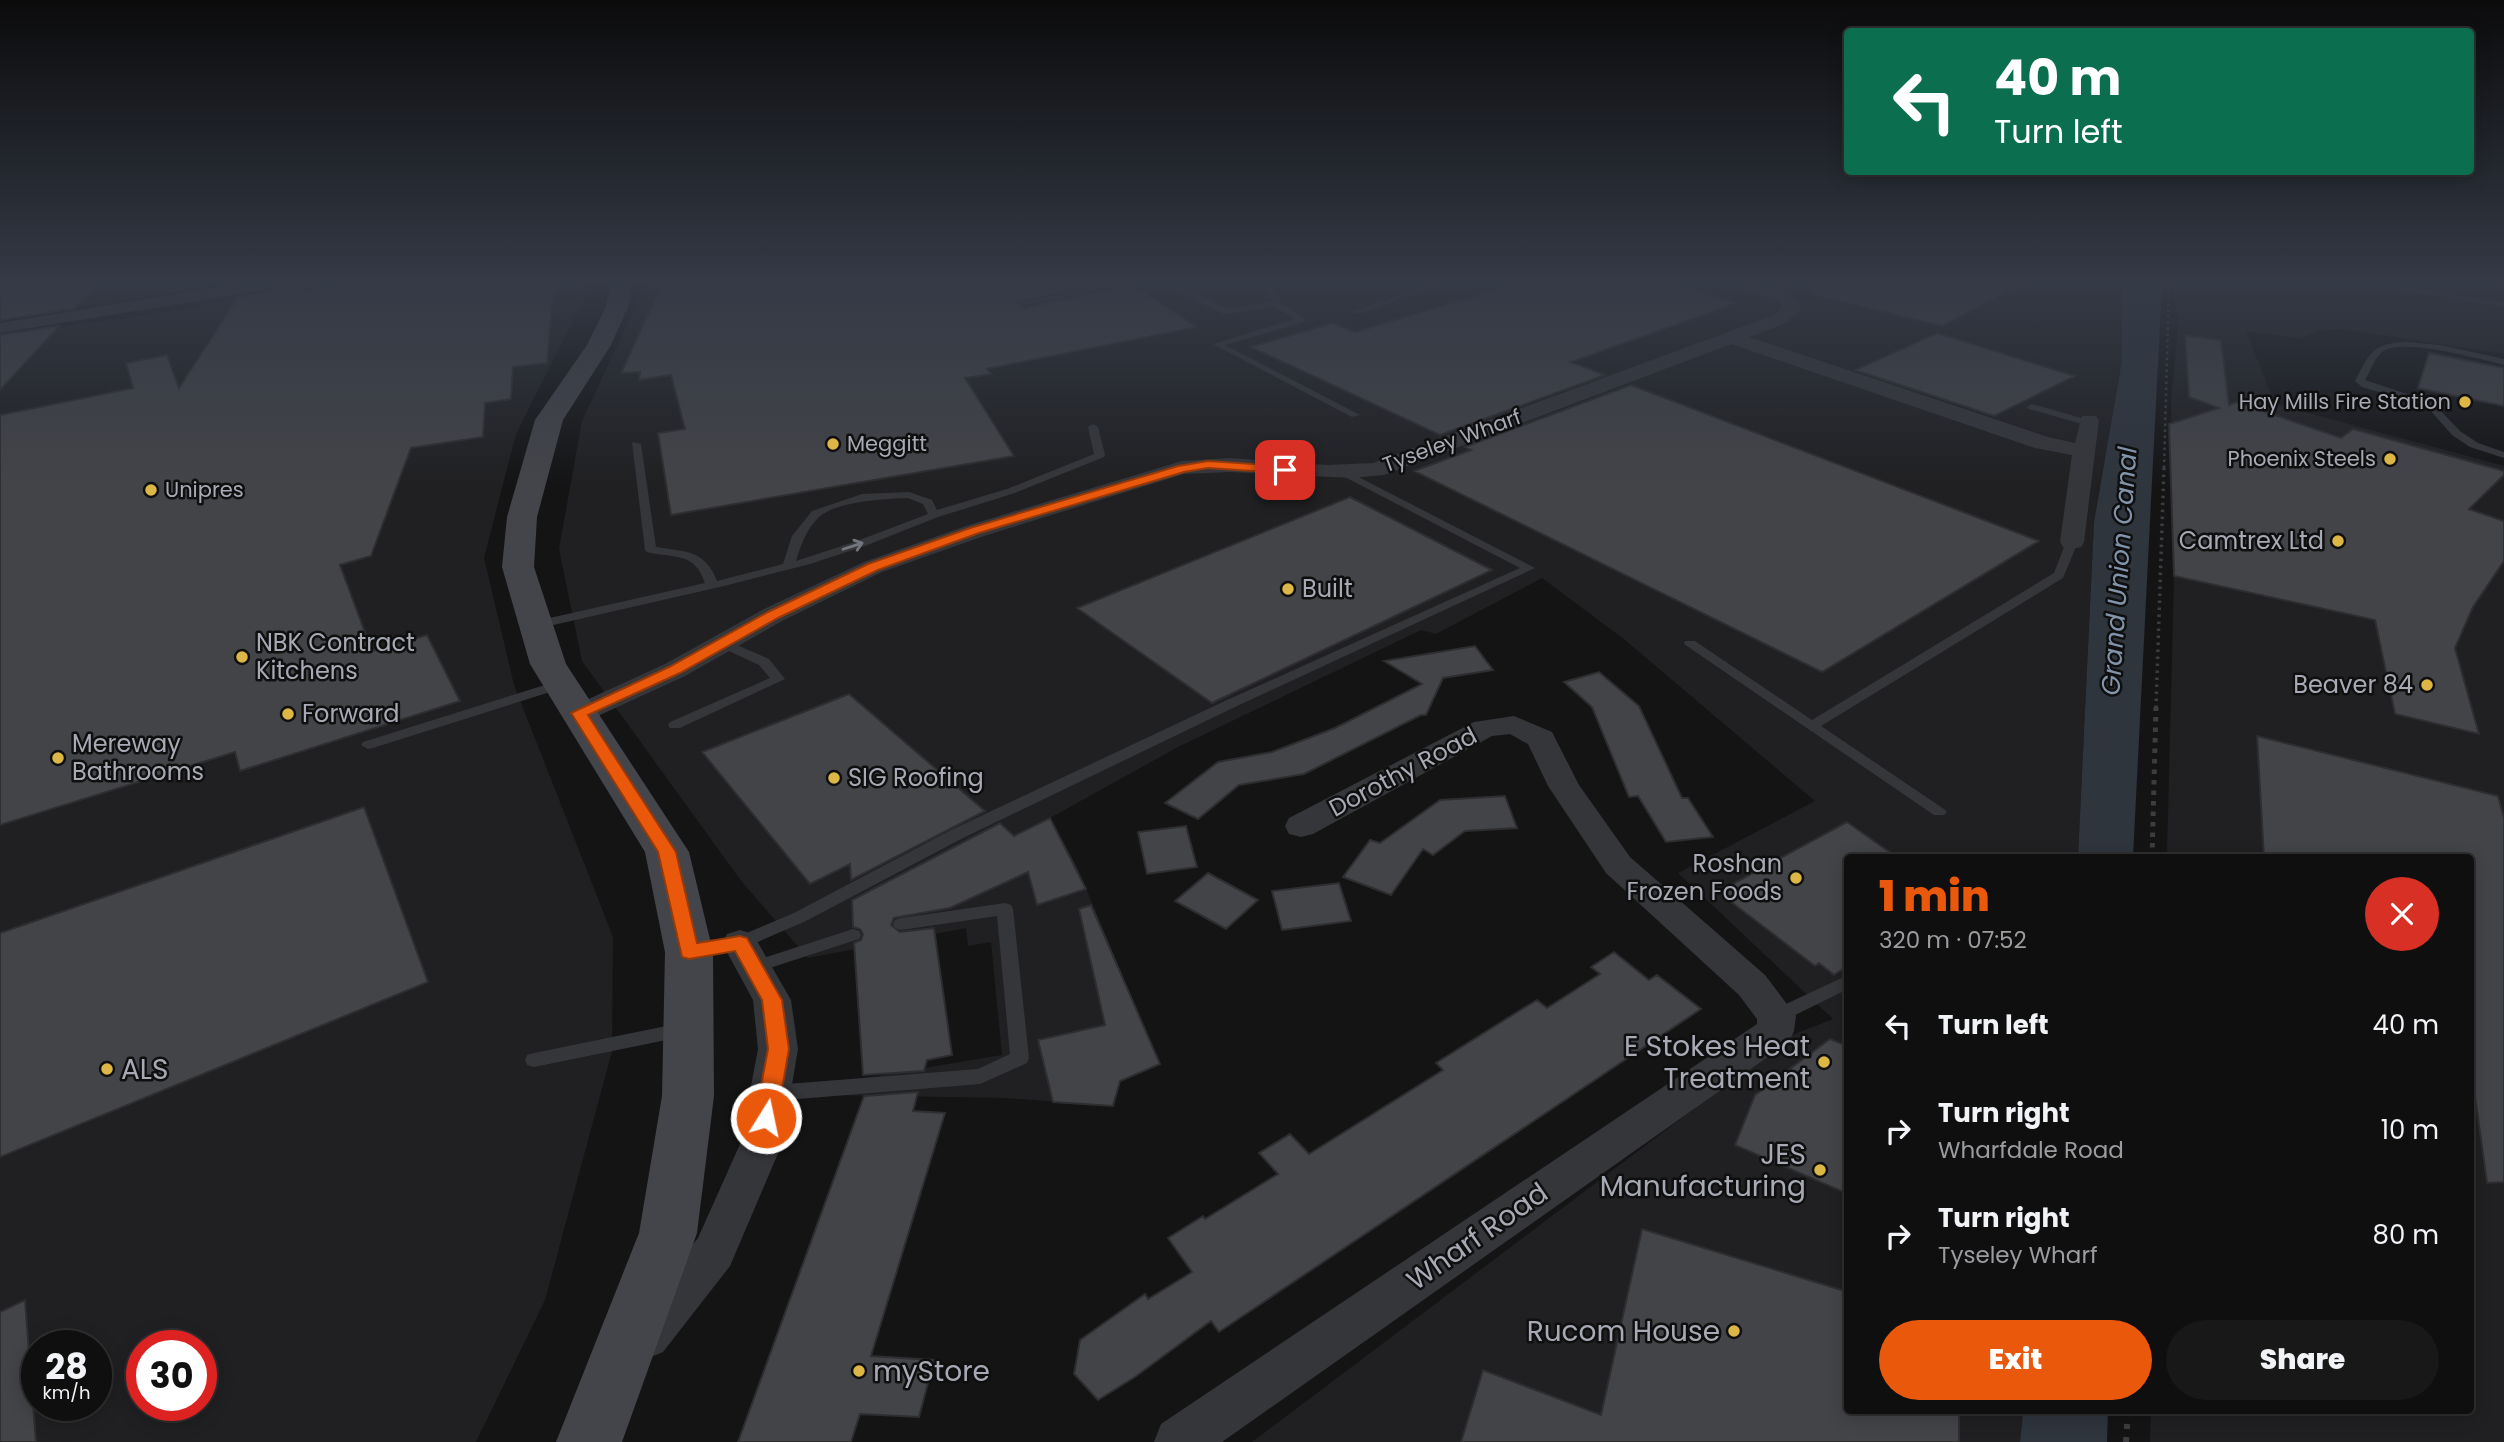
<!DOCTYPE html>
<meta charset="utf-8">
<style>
:root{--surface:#0f0f10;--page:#181819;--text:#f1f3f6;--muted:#9b9c9f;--line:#2f2f30;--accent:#ea580c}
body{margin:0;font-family:Poppins,sans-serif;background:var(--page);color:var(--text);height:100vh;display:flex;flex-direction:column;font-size:26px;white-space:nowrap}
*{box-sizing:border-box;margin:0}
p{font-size:23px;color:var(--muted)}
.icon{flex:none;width:38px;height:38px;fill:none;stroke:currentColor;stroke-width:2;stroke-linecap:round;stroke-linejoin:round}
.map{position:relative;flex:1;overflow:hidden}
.drawer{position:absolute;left:1844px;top:854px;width:630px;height:560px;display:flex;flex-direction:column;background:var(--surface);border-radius:7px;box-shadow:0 4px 18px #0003,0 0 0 2px var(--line)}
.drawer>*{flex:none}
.top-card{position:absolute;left:1844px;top:28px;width:630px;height:147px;border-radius:7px;box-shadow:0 4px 18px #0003,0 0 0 2px var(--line);background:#0b6e4f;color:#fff;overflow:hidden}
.speed{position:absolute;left:21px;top:1330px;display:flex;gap:14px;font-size:35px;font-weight:700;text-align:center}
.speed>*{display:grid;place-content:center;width:91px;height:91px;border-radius:50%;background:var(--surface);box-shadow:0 4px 18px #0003,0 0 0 2px var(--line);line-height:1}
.speed small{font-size:18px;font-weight:400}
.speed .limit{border:10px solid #d22;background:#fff;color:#111}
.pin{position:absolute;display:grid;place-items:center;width:60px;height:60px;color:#fff;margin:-30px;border-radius:14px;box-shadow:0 4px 10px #0006}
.me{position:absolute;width:77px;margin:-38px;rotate:10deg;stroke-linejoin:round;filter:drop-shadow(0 0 5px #0008)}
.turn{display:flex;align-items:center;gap:24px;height:147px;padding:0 35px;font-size:32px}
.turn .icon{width:91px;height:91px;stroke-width:2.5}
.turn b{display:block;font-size:49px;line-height:60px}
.round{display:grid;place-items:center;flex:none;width:74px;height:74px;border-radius:37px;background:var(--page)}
.headline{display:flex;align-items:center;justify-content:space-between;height:119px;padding:0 35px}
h1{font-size:42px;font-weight:800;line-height:52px;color:var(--accent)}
.primary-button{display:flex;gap:14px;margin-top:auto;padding:14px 35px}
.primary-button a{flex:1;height:80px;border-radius:42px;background:var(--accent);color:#fff;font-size:28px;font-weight:800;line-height:80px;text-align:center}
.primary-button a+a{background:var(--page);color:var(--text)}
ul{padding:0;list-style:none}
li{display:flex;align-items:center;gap:21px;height:105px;padding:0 35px}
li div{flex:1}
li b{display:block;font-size:26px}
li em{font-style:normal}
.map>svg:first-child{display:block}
.built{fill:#202022;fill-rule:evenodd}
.water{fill:#2f353d}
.building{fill:#434448;stroke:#2e2e31;stroke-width:2}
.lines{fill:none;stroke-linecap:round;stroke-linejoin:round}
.path-far3{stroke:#3c3d41;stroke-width:2.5;stroke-dasharray:2.5 3.5;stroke-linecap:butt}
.path-far2{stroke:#3c3d41;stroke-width:3.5;stroke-dasharray:2.5 4.5;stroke-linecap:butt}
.path-far1{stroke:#3c3d41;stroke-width:5;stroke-dasharray:4.5 6;stroke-linecap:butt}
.path{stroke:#3c3d41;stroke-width:6;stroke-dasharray:5 8;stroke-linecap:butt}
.lane{fill:#35363a;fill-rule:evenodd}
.street{fill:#35363a;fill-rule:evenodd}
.secondary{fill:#44454a;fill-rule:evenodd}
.oneway{stroke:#74767d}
.route{fill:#ea580c;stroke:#983908;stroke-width:2}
.poi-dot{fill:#dcb745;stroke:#0f0f10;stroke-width:2.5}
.labels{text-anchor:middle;stroke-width:5;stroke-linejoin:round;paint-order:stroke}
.far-poi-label{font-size:21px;fill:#a7aab4;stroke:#0f0f10;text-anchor:end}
.far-street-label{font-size:21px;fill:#a7aab4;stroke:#0f0f10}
.poi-label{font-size:24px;fill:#a7aab4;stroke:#0f0f10;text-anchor:start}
.street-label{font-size:24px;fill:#a7aab4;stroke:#0f0f10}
.water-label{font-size:26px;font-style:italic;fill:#8294ab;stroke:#0f0f10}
.near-poi-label{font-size:28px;fill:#a7aab4;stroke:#0f0f10;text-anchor:end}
.near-street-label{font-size:28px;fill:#a7aab4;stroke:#0f0f10}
</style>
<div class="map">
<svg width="2504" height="1442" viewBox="0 0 2504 1442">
<rect width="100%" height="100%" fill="#141415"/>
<path class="built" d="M 0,284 L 225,284 L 0,319 Z
M 315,284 L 588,284 L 586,295 L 516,434 L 484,558 L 514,685 L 613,937 L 612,1051 L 545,1300 L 476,1442 L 0,1442 L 0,335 L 162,313 ZM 37,1346 L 96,1346 L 96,1405 L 37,1405 ZM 142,1346 L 201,1346 L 201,1405 L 142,1405 Z
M 646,284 L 2122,284 L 2122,360 L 2094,522 L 2078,857 L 1848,858 L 1848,1410 L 2023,1411 L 2020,1442 L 1252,1442 L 1792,1035 L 1833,1019 L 1678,873 L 1815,801 L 1625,640 L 1542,578 L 1436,634 L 1421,630 L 1178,747 L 1050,818 L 1076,865 L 1160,1064 L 1120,1081 L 1113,1106 L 1005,1098 L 828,1095 L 828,1084 L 1002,1055 L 991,942 L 968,946 L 966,928 L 808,958 L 742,882 L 582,661 L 559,549 L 582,421 Z
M 2174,284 L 2504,284 L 2504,354 L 2342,329 L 2318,330 L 2301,339 L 2246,331 L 2275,404 L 2504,466 L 2504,1442 L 2150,1442 L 2151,1411 L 2471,1410 L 2471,858 L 2167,857 L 2174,576 L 2171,399 L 2178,328 Z"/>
<path class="water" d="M 2122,284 L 2162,284 L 2133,857 L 2078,857 L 2094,522 L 2122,360 Z
M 2023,1411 L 2108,1411 L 2107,1442 L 2020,1442 Z"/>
<path class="building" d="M 0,284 L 97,284 L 75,308 L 0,320 Z
M 280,284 L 306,284 L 306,290 L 362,284 L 554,284 L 547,363 L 513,367 L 511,399 L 485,403 L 483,437 L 411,448 L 371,556 L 340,565 L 372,651 L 427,635 L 460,701 L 240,771 L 235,752 L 0,825 L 0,415 L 133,388 L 126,363 L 167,355 L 179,388 L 238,297 L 269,292 Z
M 662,284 L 1098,284 L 1017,302 L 1024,308 L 1132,284 L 1197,327 L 987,369 L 991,374 L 965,378 L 1014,456 L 671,515 L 658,433 L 685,429 L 671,375 L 639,380 L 640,372 L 621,373 Z
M 1514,284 L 1678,284 L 1737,303 L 1571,362 L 1605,375 L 1440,435 L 1251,347 L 1332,323 L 1355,332 Z
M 1813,284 L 2022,284 L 1942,326 L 1811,294 Z
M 59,326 L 0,390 L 0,335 Z
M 1937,333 L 2075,376 L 1994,416 L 1855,370 Z
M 2185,335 L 2221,340 L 2229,405 L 2237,402 L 2341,438 L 2353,429 L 2504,471 L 2504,475 L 2469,509 L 2504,521 L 2504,561 L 2473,607 L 2455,648 L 2479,734 L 2395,714 L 2375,620 L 2174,576 L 2169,424 L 2219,408 L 2189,397 Z
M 2429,353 L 2504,368 L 2504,406 L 2418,388 Z
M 1631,385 L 2039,541 L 1822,672 L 1414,471 L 1471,450 L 1465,447 Z
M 1350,497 L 1492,570 L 1212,703 L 1077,608 Z
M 1475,646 L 1493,670 L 1443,678 L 1426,715 L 1421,715 L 1304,774 L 1239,785 L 1198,819 L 1165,803 L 1218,762 L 1272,752 L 1335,728 L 1422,684 L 1384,661 Z
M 1599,672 L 1639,706 L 1682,798 L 1688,798 L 1713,837 L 1666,842 L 1638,796 L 1629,797 L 1592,707 L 1564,682 Z
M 849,694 L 985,811 L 851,880 L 850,864 L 810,884 L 702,752 Z
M 2257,736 L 2498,796 L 2504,818 L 2504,1182 L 2487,1183 L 2471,1068 L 2471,858 L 2264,858 Z
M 1505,796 L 1517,828 L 1465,831 L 1433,855 L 1423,849 L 1391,895 L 1343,877 L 1370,840 L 1380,843 L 1440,800 Z
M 364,807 L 428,982 L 0,1157 L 0,933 Z
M 1050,818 L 1086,889 L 1037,905 L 1028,872 L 950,908 L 894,918 L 891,925 L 900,932 L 934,928 L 952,1055 L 927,1060 L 924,1071 L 863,1075 L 854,943 L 861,940 L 863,934 L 860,929 L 853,927 L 852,900 L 1000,823 L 1014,836 Z
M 1847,822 L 1898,858 L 1848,858 L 1848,966 L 1834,975 L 1819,963 L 1815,966 L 1718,892 Z
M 1186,826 L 1197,867 L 1147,874 L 1138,832 Z
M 1208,873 L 1258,900 L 1226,929 L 1175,901 Z
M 1339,883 L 1351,921 L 1282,930 L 1272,891 Z
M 1091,905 L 1160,1064 L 1120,1081 L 1113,1106 L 1053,1102 L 1038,1040 L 1105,1025 L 1079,909 Z
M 1614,952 L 1649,980 L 1657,975 L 1701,1009 L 1219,1332 L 1211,1321 L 1135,1377 L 1098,1400 L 1074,1374 L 1080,1340 L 1145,1294 L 1148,1299 L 1192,1272 L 1168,1238 L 1203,1216 L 1205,1219 L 1278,1174 L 1259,1153 L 1290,1134 L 1309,1154 L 1443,1070 L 1436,1063 L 1514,1014 L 1537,1000 L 1547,1008 L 1600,974 L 1591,967 Z
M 1830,1039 L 1848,1046 L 1848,1194 L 1735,1145 L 1755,1095 Z
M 918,1092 L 913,1111 L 945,1113 L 871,1356 L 934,1360 L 919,1417 L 860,1414 L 851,1442 L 738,1442 L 864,1096 Z
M 1642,1229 L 1848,1292 L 1848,1410 L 1959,1410 L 1959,1442 L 1461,1442 L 1483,1370 L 1601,1415 Z
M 25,1300 L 36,1442 L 0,1442 L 0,1312 Z"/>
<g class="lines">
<path class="path-far3" d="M 2164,468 L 2169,284"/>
<path class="path-far2" d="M 2156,708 L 2164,466"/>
<path class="path-far1" d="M 2152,858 L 2156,707"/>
<path class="path" d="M 2126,1442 L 2128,1410"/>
<path class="lane" d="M 1111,284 L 1128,284 L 1023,305 L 1019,303 Z
M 1163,284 L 1174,284 L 1227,309 L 1272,302 L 1268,284 L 1276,284 L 1280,303 L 1305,318 L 1305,322 L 1225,345 L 1360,415 L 1352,417 L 1213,344 L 1295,319 L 1275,307 L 1223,314 Z
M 1431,284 L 1438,286 L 1359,314 L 1352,312 Z
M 2366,284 L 2386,284 L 2504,303 L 2504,307 Z
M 2405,342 L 2440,345 L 2504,359 L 2504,365 C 2480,359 2401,337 2382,352 C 2374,359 2370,372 2365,380 L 2422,399 L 2436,406 L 2460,431 L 2478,443 L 2504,452 L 2504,458 L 2470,447 L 2452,435 L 2430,410 L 2416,403 L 2362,387 L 2355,381 C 2370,353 2371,344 2405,342 Z
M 2032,404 L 2092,421 L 2094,423 L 2089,426 L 2029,409 L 2027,407 Z
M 1093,424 L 1098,427 L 1105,455 L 1104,457 L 1015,493 L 938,517 L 865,546 L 810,564 L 724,586 L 536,629 L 530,625 L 532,622 L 705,583 C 694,551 675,559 647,552 L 645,550 L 632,442 L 641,444 L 656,547 C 685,552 705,549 717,581 L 783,564 L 792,536 L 812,511 L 862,494 L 909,492 L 932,500 L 937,510 L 1007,489 L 1094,454 L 1088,427 ZM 908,498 L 923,504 L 928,514 L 857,541 L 796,561 C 801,545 806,530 818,518 C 835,501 885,499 908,498 Z
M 1345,470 L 1535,568 L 1237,706 L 963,838 L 806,921 L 746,947 L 694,957 L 688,955 L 685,951 L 688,947 L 737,937 L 794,913 L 951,830 L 1227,700 L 1520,568 L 1341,475 L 1340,473 Z
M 2072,539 L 2078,542 L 2063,578 L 1821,726 L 1944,809 L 1947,812 L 1944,815 L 1934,815 L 1684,644 L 1685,641 L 1695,641 L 1812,720 L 2054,573 L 2066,542 Z
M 723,639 L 769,659 L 785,679 L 680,728 L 670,728 L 668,725 L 670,722 L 770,678 L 759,665 L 718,646 L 717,643 L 718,640 Z
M 561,680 L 566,681 L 568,684 L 566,687 L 373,748 L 368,749 L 361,745 L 363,742 Z
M 1005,903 L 1011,905 L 1013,909 L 1029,1058 L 1027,1063 L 980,1084 L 774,1101 L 767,1098 L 764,1093 L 767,1088 L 774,1085 L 978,1069 L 1010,1054 L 997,916 L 901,930 L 895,928 L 893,924 L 895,920 L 901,918 Z
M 853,929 L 859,931 L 861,935 L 859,939 L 754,973 L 748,971 L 745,967 L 748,963 Z
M 1848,975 L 1848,989 L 1783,1021 L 1777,1023 L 1771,1021 L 1768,1016 L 1771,1011 Z
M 681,1023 L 687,1025 L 690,1030 L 687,1035 L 681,1037 L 534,1067 L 527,1065 L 525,1060 L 527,1055 L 534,1053 Z"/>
<path class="street" d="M 240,284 L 277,284 L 269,289 L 0,333 L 0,323 Z
M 1732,284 C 1754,284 1783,283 1799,302 L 1800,310 L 1786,323 L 1749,337 L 2048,437 L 2075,443 L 2082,416 L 2096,416 L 2099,420 L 2084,542 L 2081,547 L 2072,549 L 2063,547 L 2060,542 L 2072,455 L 2035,448 L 1731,344 L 1384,475 L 1352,478 L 1230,472 L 1184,474 L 984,536 L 882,572 L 782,621 L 685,676 L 589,720 L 579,723 L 569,720 L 564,714 L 569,708 L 665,664 L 764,609 L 864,562 L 966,526 L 1182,461 L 1230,458 L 1327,465 L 1373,463 L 1774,315 L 1782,308 L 1782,304 L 1773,299 L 1734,288 Z
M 1514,716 L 1552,732 L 1579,785 L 1630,857 L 1765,975 L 1796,1016 L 1794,1031 L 1789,1042 L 1222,1442 L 1154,1442 L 1161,1424 L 1757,1024 L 1757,1019 L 1739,995 L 1606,873 L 1548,786 L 1528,744 L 1510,734 L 1492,736 L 1313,834 L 1301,837 L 1289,834 L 1285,826 L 1289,818 L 1474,722 Z
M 740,930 L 753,934 L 791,1000 L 798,1049 L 782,1144 L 730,1266 L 663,1352 L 646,1359 L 629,1352 L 622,1336 L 629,1320 L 698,1238 L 740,1144 L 758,1049 L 753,1000 L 722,943 L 727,934 Z"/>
<path class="secondary" d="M 610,284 L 632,284 L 628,307 L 611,345 L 563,420 L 537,517 L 534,567 L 566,664 L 689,852 L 713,952 L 714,1096 L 697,1233 L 622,1442 L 556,1442 L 639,1233 L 662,1096 L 665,952 L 645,852 L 530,664 L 502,567 L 507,517 L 535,420 L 587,345 L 606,307 Z"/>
</g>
<defs><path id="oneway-shaft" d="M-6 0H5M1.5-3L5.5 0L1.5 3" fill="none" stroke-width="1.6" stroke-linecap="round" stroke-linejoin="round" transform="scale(1.75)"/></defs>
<use class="oneway" href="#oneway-shaft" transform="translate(853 546) rotate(-18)"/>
<linearGradient id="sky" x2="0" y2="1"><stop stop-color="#0b0b0c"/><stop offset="0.58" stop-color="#343a46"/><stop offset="1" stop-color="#343a46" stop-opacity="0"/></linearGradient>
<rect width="2504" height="486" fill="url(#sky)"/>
<path class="route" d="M 1208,461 L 1285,466 L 1291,470 L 1285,473 L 1208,468 L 1184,472 L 979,533 L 878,570 L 778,618 L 680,673 L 588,715 L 676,852 L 697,943 L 740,936 L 747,938 L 782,1000 L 789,1049 L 777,1118 L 773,1125 L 766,1127 L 758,1125 L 755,1118 L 768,1049 L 762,1000 L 735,951 L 689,959 L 682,957 L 658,852 L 571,713 L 669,667 L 768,612 L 868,564 L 970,528 L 1178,466 Z"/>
<g class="poi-dot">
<circle cx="2465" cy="402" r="7"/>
<circle cx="833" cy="444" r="7"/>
<circle cx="2390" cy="459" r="7"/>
<circle cx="151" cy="490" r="7"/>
<circle cx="2338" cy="541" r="7"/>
<circle cx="1288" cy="589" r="7"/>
<circle cx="242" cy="657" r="7"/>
<circle cx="2427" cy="685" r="7"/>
<circle cx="288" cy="714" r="7"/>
<circle cx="58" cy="758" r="7"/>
<circle cx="834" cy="778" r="7"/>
<circle cx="1796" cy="878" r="7"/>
<circle cx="1824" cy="1062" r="7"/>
<circle cx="107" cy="1069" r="7"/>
<circle cx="1820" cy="1170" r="7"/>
<circle cx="1734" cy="1331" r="7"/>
<circle cx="859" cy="1371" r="7"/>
</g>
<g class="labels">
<g class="far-poi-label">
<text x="2451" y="409">Hay Mills Fire Station</text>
<text x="847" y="451" text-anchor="start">Meggitt</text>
<text x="2376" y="466">Phoenix Steels</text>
<text x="165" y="497" text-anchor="start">Unipres</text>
</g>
<g class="far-street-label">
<text transform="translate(1452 441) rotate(-20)" y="7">Tyseley Wharf</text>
</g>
<g class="poi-label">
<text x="2324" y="549" text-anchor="end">Camtrex Ltd</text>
<text x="1302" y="597">Built</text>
<text x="256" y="651">NBK Contract<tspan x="256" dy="28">Kitchens</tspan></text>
<text x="2413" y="693" text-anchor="end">Beaver 84</text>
<text x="302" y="722">Forward</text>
<text x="72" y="752">Mereway<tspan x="72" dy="28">Bathrooms</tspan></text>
<text x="848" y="786">SIG Roofing</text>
<text x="1782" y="872" text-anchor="end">Roshan<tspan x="1782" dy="28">Frozen Foods</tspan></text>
</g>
<g class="street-label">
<text transform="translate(1403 772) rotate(-28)" y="8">Dorothy Road</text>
</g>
<g class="water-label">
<text transform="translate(2119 571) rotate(-86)" y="9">Grand Union Canal</text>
</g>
<g class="near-poi-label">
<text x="1810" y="1056">E Stokes Heat<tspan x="1810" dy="32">Treatment</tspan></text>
<text x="121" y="1079" text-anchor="start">ALS</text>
<text x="1806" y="1164">JES<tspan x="1806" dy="32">Manufacturing</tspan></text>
<text x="1720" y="1341">Rucom House</text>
<text x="873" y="1381" text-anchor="start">myStore</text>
</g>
<g class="near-street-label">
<text transform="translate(1477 1236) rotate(-35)" y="10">Wharf Road</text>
</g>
</g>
</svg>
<div class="speed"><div>28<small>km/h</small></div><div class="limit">30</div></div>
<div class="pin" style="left:1285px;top:470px;background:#d93025"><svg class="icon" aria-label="arrive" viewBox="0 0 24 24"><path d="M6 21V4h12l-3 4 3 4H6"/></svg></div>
<svg class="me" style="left:766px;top:1118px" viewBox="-20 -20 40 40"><circle r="17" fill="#ea580c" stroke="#fff" stroke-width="3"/><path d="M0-11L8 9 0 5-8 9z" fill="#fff"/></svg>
<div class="top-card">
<div class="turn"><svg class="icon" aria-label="left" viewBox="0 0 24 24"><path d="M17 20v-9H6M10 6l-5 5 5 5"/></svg><div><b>40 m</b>Turn left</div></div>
</div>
<section class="drawer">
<div class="headline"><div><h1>1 min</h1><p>320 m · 07:52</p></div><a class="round" style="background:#d93025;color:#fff"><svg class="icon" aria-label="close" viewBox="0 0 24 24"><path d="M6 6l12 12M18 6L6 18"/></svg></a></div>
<ul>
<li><svg class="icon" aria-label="left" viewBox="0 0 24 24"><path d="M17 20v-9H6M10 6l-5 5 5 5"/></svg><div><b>Turn left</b></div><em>40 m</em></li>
<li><svg class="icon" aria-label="right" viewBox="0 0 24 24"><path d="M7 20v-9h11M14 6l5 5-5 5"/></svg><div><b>Turn right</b><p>Wharfdale Road</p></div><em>10 m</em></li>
<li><svg class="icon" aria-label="right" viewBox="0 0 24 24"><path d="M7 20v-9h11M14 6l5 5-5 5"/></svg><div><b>Turn right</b><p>Tyseley Wharf</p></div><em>80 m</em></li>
</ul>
<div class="primary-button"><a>Exit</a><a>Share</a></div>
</section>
</div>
